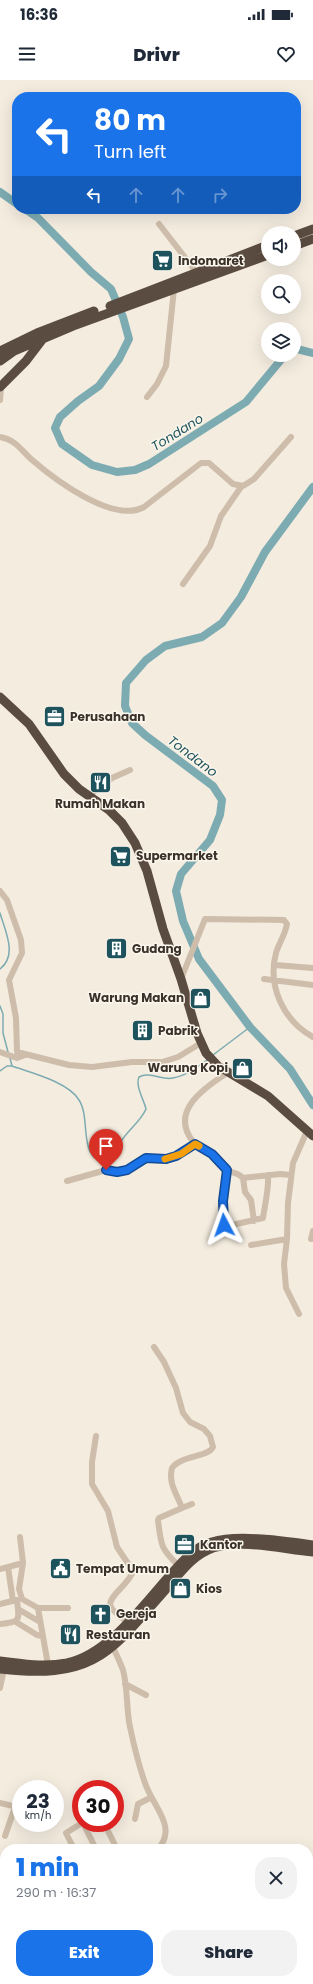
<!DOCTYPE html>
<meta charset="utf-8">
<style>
:root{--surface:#fff;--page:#f2f2f3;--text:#1f2937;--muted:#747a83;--accent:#1a73e8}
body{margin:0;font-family:Poppins,sans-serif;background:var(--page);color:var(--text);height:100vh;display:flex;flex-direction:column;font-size:15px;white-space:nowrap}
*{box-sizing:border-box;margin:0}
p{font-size:13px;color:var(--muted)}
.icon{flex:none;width:22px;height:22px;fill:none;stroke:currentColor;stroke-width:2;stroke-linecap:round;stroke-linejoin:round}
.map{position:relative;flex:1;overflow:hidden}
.panel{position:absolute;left:0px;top:1764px;width:313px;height:140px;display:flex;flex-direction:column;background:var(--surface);border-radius:16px 16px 0 0;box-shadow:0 4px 16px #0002}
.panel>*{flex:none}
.top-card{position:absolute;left:12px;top:12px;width:289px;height:122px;border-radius:16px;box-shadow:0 4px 16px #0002;background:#1a73e8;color:#fff;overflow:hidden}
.controls{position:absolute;left:261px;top:146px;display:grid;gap:8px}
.controls a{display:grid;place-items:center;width:40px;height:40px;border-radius:50%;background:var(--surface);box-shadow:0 4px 16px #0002;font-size:20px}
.speed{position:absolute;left:12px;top:1700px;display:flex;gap:8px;font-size:20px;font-weight:700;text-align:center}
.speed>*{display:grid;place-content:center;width:52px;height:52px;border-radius:50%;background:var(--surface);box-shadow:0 4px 16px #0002;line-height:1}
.speed small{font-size:10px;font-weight:400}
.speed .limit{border:6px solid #d22;background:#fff;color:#111}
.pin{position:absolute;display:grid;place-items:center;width:34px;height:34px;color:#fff;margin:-41px -17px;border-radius:50% 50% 50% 0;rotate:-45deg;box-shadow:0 0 4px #0007}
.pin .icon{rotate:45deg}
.me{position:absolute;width:44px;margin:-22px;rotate:356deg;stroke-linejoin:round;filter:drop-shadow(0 0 3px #0008)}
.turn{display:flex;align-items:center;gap:14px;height:84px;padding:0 16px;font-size:18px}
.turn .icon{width:52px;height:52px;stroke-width:2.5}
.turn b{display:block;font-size:28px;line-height:34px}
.lanes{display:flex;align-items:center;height:38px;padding:0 16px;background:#0003;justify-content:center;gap:20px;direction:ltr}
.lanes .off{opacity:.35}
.round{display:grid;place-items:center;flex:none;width:42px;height:42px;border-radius:16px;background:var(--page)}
.head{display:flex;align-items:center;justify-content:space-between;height:68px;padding:0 16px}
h1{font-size:24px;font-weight:800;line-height:30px;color:var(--accent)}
.action{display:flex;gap:8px;margin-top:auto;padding:8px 16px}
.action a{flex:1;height:46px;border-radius:16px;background:var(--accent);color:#fff;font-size:16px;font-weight:800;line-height:46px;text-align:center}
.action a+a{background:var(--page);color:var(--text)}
.status{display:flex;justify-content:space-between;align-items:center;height:28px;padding:0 20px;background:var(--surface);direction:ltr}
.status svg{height:11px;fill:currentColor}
header{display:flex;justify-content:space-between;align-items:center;height:52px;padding:0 16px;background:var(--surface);font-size:18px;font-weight:800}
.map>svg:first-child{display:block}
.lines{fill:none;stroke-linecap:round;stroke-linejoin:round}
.stream{stroke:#7dabb2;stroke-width:1.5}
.river{stroke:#7dabb2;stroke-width:8}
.minor{stroke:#cdbdaa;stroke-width:6}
.highway{stroke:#5b4c41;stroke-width:9}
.route-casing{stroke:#114b97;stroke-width:10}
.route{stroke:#1a73e8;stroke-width:7}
.slow{stroke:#f59e0b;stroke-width:7}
.labels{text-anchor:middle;stroke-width:3;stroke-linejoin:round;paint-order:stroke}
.poi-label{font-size:12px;font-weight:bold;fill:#3a312a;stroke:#fbf6ec;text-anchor:start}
.water-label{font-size:13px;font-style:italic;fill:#1e535d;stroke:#fbf6ec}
</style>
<div class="status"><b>16:36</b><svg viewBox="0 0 49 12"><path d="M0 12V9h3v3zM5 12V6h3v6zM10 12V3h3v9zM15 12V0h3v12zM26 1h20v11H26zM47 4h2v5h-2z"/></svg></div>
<header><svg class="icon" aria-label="menu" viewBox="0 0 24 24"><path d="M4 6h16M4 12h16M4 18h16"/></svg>Drivr<svg class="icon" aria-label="heart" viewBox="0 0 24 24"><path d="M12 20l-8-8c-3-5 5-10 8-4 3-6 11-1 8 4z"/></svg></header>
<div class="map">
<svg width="313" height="1904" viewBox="0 0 313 1904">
<rect width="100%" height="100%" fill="#f4ecdf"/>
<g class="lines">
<path class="stream" d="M 0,833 C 5,851 18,875 0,889
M 0,926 L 3,934 L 3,953 L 8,972
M 213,975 L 250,947
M 10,978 L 12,986
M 0,991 L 7,986 L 12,986 C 32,993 68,1002 79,1020 C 92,1040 76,1082 109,1082 C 116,1076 117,1067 122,1060 C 129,1049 141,1041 146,1029 C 144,1020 135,1006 139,997 C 149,991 163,1001 173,998 C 186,996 197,987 207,980"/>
<path class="river" d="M 0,112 L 17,124
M 25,129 L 38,138 L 91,192 L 111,209 L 123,237 L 129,259 L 119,279 L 99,306 L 78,321 L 60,337 L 55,348 L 62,364 L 92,385 L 117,392 L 135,390 L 149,384 L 246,322 L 285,275
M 294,270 L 297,269 L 313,273
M 313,407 L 265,472 L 241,517 L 222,543 L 202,557 L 165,566 L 146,580 L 126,603 L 125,626 L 132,643 L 145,655 L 213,706 L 222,720 L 220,735 L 210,760 L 181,794 L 176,811 L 183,841 L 199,879 L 250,947 L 290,989 L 313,1025"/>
<path class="minor" d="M 159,144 L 197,193
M 147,317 L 157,304 L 166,286 L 174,209
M 0,320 L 1,306
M 0,357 C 16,360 20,369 31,379 C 54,399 113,444 144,427 L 201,383 L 209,383 L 233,404 L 243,406 L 254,399 L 291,357
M 183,504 L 210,466 L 221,436 L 241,407
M 88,716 L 112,698 L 130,690
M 0,811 L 7,820 L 21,860 L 22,873 L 9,900 L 16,938 L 17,972 L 69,985 L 92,987 L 132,982 L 162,982 L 178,977 L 201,963
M 275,885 L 313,888
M 181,899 L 205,839 L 284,840 L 287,844 C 285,855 279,863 276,873 C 267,907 284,941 313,957
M 264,899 L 313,905
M 0,972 L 17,978 L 25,975
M 227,993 C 204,1008 168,1032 194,1063 C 199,1068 207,1070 213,1074 C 218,1079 222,1087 227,1090 C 234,1094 238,1092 243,1098 L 280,1094 L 291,1095
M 227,1090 L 223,1121 L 224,1145 L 227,1146 L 263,1138 C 265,1124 269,1109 268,1095
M 243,1098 L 245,1112 L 251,1120 L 254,1141
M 67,1101 L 106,1090 L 117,1092 L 127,1090 L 142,1078 L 165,1079 L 176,1076 L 195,1064
M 311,1159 L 313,1151
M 251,1165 L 287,1159
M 299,1234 L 286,1208 L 284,1184 L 287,1159 L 288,1123 L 293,1083 L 307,1051
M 154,1267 L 164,1282 L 176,1308 L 183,1333 L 190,1342 L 204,1349 L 210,1356 L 213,1367 C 209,1377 181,1375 172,1388 C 168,1404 177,1414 182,1428 L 159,1438 L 158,1440 C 161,1464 160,1468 178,1485
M 96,1356 L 92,1382 L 92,1404 L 108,1431 L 117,1467 L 133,1491 C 130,1504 105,1518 111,1527 C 114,1533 122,1537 127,1542
M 182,1428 L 192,1424
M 20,1457 L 23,1483 L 19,1509 L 22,1519 L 38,1528 L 68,1528
M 8,1487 L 13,1521
M 0,1489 L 23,1483
M 0,1524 L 16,1520
M 38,1528 L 48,1585
M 18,1529 L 40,1542
M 16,1542 L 37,1555 L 42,1556
M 0,1544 C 22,1542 19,1540 17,1520
M 113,1567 C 116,1574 120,1582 123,1590 C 128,1608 126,1628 130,1647 C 134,1666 139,1686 145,1703 C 153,1727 178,1747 158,1769
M 125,1604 L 146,1615
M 0,1608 L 4,1589
M 0,1723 L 21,1728
M 135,1739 L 138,1724 L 150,1718
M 83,1743 L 96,1769
M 104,1743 L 117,1769
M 5,1756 L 15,1727
M 74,1769 L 66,1753 L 82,1743
M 0,1804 L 5,1800
M 0,1893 L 5,1890
M 0,1897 L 4,1904
M 97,1899 L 104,1904
M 216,1899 L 219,1904
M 242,1899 L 245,1904
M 60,1904 L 60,1899
M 158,1904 L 167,1899
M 199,1904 L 207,1899"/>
<path class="highway" d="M 294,156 L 313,149
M 294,166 L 313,159
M 110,226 L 268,165
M 0,271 L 37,253 L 94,231
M 0,281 L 14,271 L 73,246 L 268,175
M 0,307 L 26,281 L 42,260
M 0,617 L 29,644 L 64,694 L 79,709 L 109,730 L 122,743 L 135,763 L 147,791 L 163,849 L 181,899 L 197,953 L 206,973 L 218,986 L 268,1016 L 313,1056
M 0,1581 C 22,1584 45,1587 67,1583 C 116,1572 153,1509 188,1476 C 195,1470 203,1464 212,1462 C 237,1454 286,1461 313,1465
M 0,1589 C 95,1600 110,1573 168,1507 C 181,1492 193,1475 213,1468 C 245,1459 281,1469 313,1472"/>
</g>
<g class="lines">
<defs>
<path id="route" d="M 106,1090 L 117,1092 L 127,1090 L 146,1078 L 166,1079 L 176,1076 L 195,1064 L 212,1074 L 227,1090 L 223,1121 L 224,1145"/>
</defs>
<use href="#route" class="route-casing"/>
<use href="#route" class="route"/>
<path class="slow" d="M 165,1079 L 181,1074 L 195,1064 L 199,1066"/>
</g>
<defs>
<symbol id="supermarket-square" viewBox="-11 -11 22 22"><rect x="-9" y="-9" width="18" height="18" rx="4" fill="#1e535d" stroke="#fbf6ec"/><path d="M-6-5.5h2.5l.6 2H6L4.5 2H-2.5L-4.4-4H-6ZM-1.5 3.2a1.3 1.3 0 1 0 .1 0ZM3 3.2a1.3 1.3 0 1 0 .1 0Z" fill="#fff"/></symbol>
<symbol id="office-square" viewBox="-11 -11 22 22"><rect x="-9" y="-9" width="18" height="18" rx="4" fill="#1e535d" stroke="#fbf6ec"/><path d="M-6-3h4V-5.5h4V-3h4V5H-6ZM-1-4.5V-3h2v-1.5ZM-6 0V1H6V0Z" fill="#fff"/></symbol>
<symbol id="restaurant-square" viewBox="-11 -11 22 22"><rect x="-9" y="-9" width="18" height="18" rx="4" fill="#1e535d" stroke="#fbf6ec"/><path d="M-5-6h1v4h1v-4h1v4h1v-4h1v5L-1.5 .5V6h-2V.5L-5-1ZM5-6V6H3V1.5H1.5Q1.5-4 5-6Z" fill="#fff"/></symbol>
<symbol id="building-square" viewBox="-11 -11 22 22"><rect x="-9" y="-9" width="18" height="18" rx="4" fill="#1e535d" stroke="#fbf6ec"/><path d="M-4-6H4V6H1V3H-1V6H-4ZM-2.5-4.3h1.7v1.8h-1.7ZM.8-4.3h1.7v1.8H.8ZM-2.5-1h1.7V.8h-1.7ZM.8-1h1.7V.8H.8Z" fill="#fff"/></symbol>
<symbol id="shop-square" viewBox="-11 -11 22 22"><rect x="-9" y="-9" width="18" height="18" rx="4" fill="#1e535d" stroke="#fbf6ec"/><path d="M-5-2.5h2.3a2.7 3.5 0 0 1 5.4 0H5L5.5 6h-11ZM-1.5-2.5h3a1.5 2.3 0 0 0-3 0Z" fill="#fff"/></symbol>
<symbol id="civic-square" viewBox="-11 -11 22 22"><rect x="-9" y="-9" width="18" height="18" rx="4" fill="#1e535d" stroke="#fbf6ec"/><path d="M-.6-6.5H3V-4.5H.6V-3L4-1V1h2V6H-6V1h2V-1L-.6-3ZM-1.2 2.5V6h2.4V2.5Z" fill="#fff"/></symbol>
<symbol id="church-square" viewBox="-11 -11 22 22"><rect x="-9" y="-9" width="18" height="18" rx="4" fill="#1e535d" stroke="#fbf6ec"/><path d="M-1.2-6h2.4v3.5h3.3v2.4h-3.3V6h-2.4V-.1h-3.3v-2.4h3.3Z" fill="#fff"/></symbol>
</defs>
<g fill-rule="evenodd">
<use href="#supermarket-square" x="150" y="168" width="25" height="25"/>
<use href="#office-square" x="42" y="624" width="25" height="25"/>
<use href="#restaurant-square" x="88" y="690" width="25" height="25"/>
<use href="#supermarket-square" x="108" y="764" width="25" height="25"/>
<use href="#building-square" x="104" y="856" width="25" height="25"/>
<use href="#shop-square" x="188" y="906" width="25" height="25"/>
<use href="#building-square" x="130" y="938" width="25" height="25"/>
<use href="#shop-square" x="230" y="976" width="25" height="25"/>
<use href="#office-square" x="172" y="1452" width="25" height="25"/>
<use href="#civic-square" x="48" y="1476" width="25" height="25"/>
<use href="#shop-square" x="168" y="1496" width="25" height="25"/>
<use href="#church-square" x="88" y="1522" width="25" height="25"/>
<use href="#restaurant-square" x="58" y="1542" width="25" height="25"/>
</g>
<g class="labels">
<g class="poi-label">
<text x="178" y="185">Indomaret</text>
<text x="70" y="641">Perusahaan</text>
<text x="100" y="728" text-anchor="middle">Rumah Makan</text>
<text x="136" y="780">Supermarket</text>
<text x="132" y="873">Gudang</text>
<text x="184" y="922" text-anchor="end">Warung Makan</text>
<text x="158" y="955">Pabrik</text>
<text x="228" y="992" text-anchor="end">Warung Kopi</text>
<text x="200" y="1469">Kantor</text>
<text x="76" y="1493">Tempat Umum</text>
<text x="196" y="1513">Kios</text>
<text x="116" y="1538">Gereja</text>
<text x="86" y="1559">Restauran</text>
</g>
<g class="water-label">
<text transform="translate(177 352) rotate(-32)" y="5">Tondano</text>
<text transform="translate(193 676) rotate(37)" y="5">Tondano</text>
</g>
</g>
</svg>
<div class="controls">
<a><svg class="icon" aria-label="sound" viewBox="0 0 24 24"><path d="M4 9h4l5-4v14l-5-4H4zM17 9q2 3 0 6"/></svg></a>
<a><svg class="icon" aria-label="search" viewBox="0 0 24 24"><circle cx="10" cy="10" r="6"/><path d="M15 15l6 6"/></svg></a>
<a><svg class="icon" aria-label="layers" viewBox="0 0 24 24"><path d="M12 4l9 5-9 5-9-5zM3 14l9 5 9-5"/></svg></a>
</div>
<div class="speed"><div>23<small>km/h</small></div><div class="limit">30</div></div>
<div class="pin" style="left:106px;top:1090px;background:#d93025"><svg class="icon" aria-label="arrive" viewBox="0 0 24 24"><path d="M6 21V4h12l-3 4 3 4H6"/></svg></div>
<svg class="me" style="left:224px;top:1145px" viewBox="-20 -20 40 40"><path d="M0-17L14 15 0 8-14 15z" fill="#1a73e8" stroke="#fff" stroke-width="4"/></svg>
<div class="top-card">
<div class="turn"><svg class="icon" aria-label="left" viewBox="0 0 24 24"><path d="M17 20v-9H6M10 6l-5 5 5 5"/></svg><div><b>80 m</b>Turn left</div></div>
<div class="lanes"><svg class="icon" aria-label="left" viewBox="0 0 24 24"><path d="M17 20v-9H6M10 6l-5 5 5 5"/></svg><svg class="icon off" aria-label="ahead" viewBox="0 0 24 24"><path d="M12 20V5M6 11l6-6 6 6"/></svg><svg class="icon off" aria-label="ahead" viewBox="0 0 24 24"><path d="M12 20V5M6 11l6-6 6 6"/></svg><svg class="icon off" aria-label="right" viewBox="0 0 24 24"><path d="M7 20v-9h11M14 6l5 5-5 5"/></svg></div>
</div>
<section class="panel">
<div class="head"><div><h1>1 min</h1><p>290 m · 16:37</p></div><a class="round"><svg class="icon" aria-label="close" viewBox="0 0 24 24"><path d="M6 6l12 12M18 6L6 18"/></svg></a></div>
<div class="action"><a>Exit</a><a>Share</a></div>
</section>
</div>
